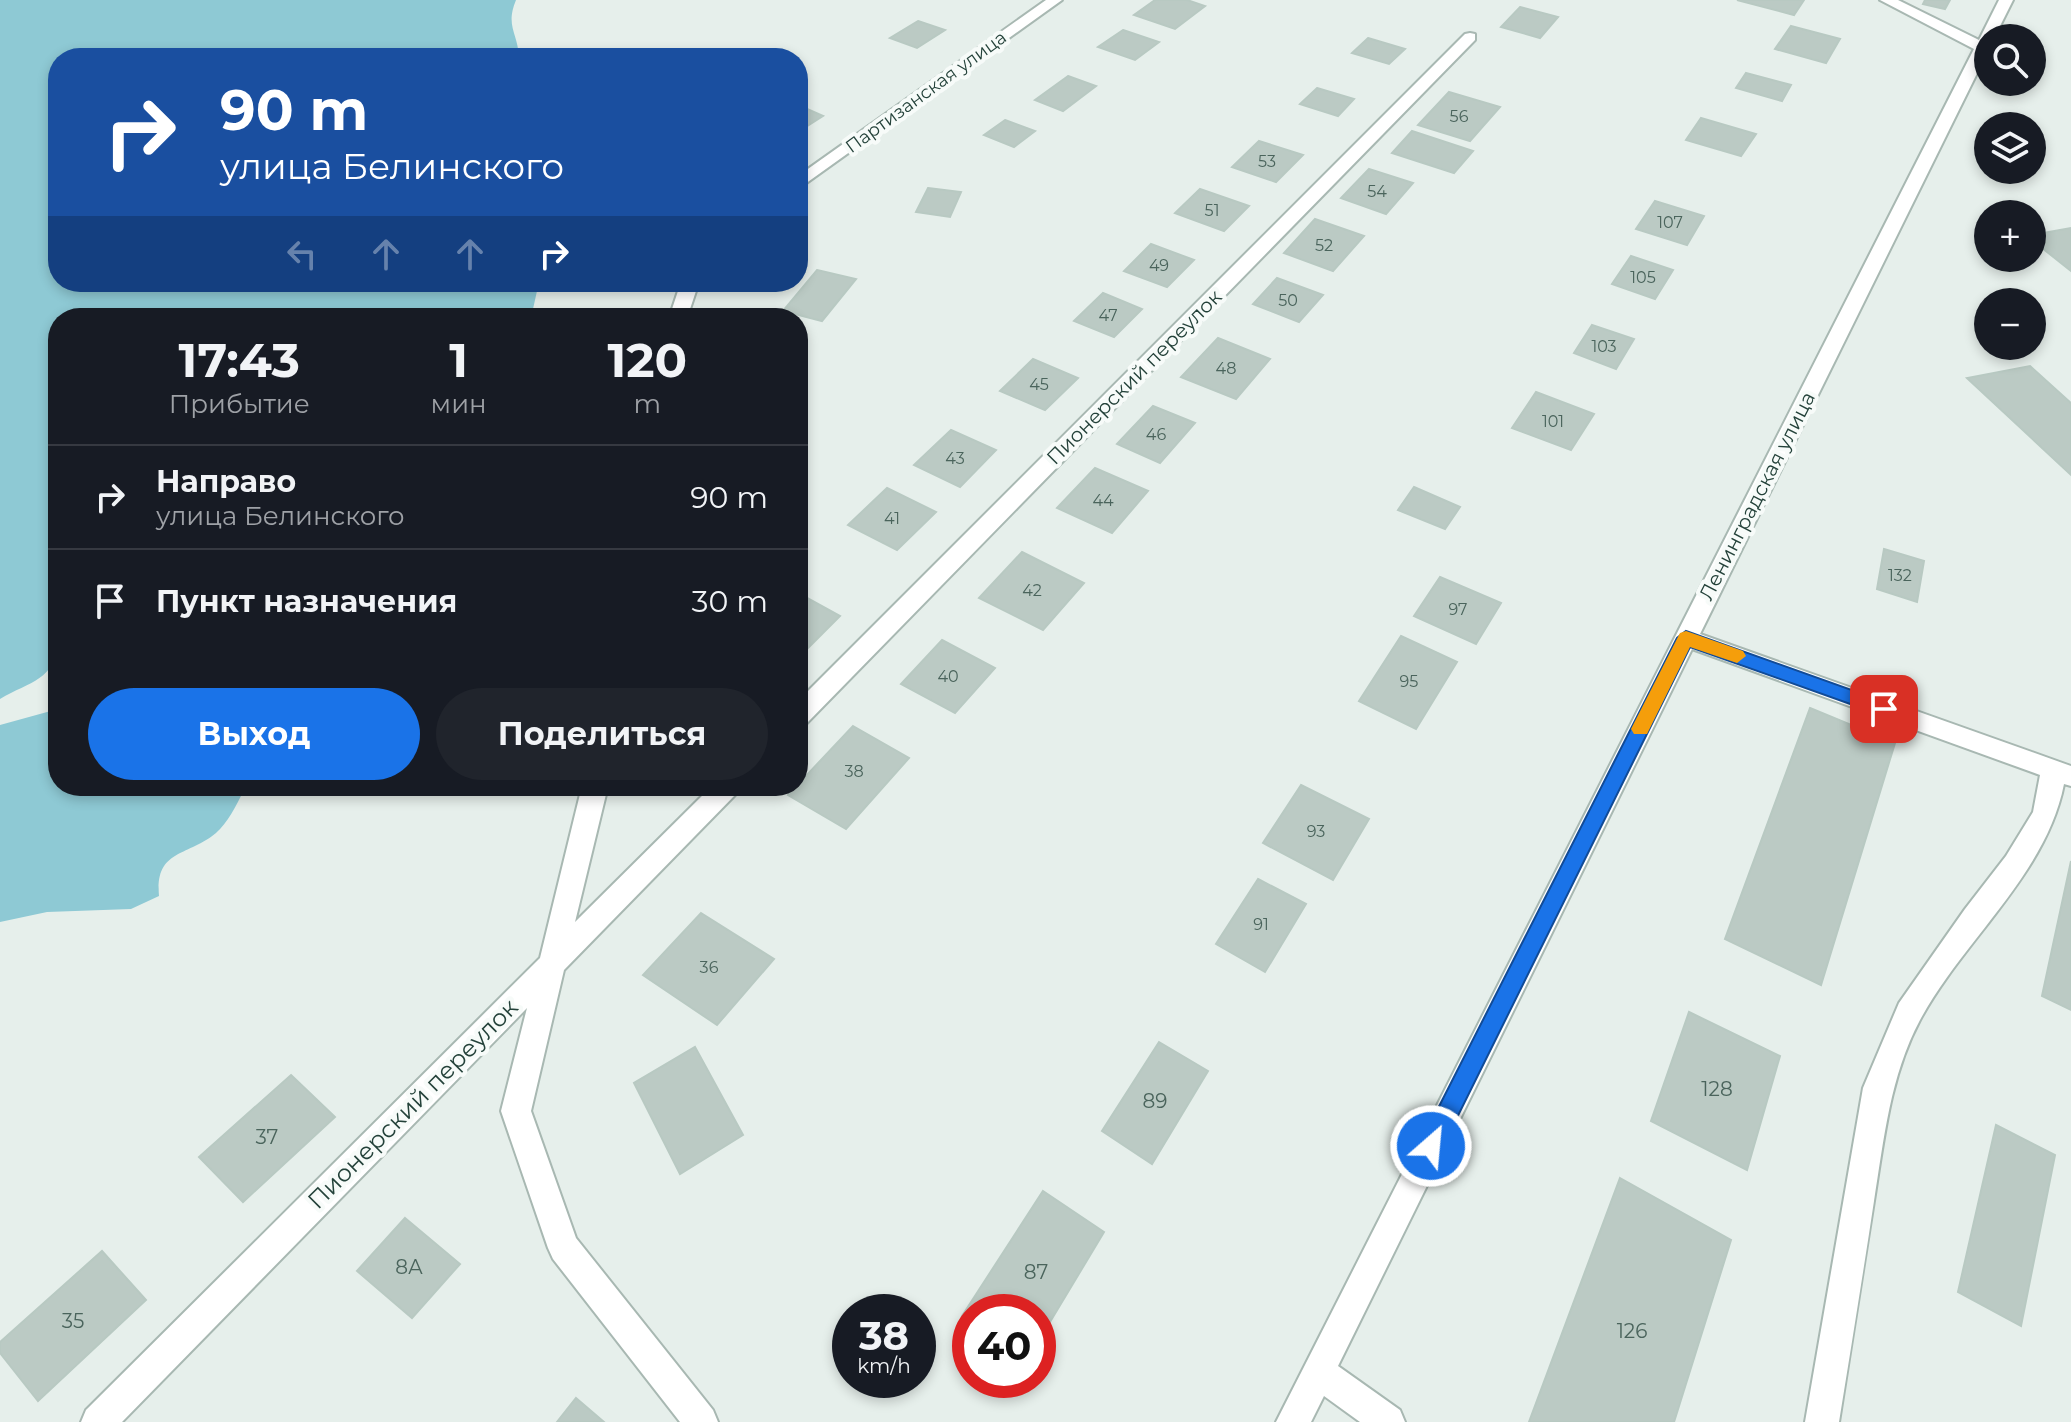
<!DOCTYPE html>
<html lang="ru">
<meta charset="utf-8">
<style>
:root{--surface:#171b24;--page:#20242c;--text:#f1f3f6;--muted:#9ea1a6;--line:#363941;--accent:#1a73e8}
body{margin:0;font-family:Montserrat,sans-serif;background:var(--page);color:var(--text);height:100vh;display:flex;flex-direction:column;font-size:30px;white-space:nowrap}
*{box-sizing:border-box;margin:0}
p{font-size:26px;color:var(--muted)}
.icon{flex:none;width:44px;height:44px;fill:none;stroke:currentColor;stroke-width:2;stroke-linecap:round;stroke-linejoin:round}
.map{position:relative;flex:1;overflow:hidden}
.side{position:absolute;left:48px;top:308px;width:760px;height:488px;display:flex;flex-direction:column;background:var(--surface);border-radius:32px;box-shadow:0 4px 12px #0003}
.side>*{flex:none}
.guide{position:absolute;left:48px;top:48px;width:760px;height:244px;border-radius:32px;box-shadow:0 4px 12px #0003;background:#1a4fa0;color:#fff;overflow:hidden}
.controls{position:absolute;left:1974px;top:24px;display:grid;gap:16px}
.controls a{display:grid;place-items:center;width:72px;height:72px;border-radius:50%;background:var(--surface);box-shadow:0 4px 12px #0003;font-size:40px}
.speed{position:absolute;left:832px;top:1294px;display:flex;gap:16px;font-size:40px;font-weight:700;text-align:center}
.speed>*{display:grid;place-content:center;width:104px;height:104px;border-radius:50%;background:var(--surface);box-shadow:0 4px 12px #0003;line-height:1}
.speed small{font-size:20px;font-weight:400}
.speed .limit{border:12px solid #d22;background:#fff;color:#111}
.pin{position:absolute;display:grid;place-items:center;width:68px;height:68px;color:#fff;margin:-34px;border-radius:16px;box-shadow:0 4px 12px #0006}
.me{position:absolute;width:88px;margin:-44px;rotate:27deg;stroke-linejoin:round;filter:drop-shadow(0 0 6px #0008)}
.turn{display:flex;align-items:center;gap:28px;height:168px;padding:0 40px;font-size:36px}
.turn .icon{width:104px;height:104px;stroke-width:2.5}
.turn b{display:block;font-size:56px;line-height:68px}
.lanes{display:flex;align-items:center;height:76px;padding:0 40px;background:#0003;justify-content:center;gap:40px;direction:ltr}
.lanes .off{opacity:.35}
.eta{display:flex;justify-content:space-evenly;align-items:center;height:136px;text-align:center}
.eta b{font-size:48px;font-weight:700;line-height:56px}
.cta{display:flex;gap:16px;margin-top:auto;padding:16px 40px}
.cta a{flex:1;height:92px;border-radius:48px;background:var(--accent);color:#fff;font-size:32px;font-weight:700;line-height:92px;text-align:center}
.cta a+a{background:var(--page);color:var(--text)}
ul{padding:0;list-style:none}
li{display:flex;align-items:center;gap:24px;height:104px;padding:0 40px;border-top:2px solid var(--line)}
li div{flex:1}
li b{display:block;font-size:30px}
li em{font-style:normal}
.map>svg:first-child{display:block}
.water{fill:#8ec9d4}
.building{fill:#bbcac4;stroke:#b8c9c2;stroke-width:2}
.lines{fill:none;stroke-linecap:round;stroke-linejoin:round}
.minor-casing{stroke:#a8b8b2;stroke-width:4}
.minor{fill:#fff;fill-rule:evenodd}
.route{fill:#1a73e8;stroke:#114b97;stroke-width:2}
.slow{fill:#f59e0b}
.labels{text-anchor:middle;stroke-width:8;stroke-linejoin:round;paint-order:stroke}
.number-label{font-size:16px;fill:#4a645c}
.far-street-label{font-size:18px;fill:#24423a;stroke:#f7fbf9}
.street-label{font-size:20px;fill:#24423a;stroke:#f7fbf9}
.near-number-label{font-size:20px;fill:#4a645c}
.near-street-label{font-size:24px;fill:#24423a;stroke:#f7fbf9}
</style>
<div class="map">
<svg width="2071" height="1422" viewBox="0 0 2071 1422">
<rect width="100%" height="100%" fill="#e6efeb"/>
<path class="water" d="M 0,0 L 516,0 C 505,27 518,32 519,58 L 58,58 L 58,282 L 539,282 L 531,318 L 58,318 L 58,603 C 52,613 55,622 56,634 C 60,680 32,680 0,699 Z
M 58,709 L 58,786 L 241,786 L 243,792 C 236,806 228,822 216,833 C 187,857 155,849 159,896 L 131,909 L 47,912 L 0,922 L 0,725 Z"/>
<path class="building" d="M 1155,0 L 1187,0 L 1205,6 L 1175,29 L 1134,15 Z
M 1737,0 L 1804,0 L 1794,15 Z
M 1925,0 L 1950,0 L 1945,9 L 1923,4 Z
M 1520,7 L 1558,17 L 1540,38 L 1501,27 Z
M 918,21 L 945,30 L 917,48 L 890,38 Z
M 1791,26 L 1840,39 L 1826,63 L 1775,49 Z
M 1123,30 L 1159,42 L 1135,60 L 1098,47 Z
M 1368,38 L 1405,49 L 1389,64 L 1352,53 Z
M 1746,73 L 1791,85 L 1782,101 L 1736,88 Z
M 1068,76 L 1096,86 L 1063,111 L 1035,100 Z
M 1317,88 L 1354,99 L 1338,116 L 1300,104 Z
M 1449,92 L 1500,107 L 1470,141 L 1418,125 Z
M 798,105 L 823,116 L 798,132 Z
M 1701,118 L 1756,134 L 1741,156 L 1686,140 Z
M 1005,120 L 1035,131 L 1014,147 L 984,135 Z
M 1412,131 L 1473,151 L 1454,173 L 1392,153 Z
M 1259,141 L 1303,155 L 1276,182 L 1232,167 Z
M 1369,169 L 1413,183 L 1386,214 L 1341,198 Z
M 928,188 L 961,192 L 950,217 L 916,212 Z
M 1200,189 L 1249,206 L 1224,231 L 1175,213 Z
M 1655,201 L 1704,216 L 1687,245 L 1636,229 Z
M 1315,219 L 1364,236 L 1333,271 L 1284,253 Z
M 2071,228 L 2071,271 L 2032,240 L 2032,235 Z
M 1151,244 L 1194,260 L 1167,287 L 1124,271 Z
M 1631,256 L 1673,270 L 1655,299 L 1612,284 Z
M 817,270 L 856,279 L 822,321 L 783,311 Z
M 1277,278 L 1323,295 L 1299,322 L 1253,304 Z
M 1103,293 L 1142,309 L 1114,337 L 1074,321 Z
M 1592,325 L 1634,339 L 1616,369 L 1574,353 Z
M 1218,338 L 1270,359 L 1236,399 L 1181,377 Z
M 1033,359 L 1078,378 L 1045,410 L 1000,391 Z
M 2030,366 L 2071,403 L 2071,475 L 1967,378 Z
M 1536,392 L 1594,414 L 1571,450 L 1512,428 Z
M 1153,406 L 1195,423 L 1160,463 L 1117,444 Z
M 951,430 L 996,450 L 960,487 L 914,465 Z
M 1095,468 L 1148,491 L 1112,533 L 1057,508 Z
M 1414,487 L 1460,507 L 1445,529 L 1398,510 Z
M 887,488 L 936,512 L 897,550 L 848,525 Z
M 1884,549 L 1924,561 L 1917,602 L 1877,589 Z
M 1022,552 L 1084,583 L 1043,630 L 979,598 Z
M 1440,577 L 1501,603 L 1476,644 L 1414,616 Z
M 798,593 L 840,616 L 798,658 Z
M 1401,636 L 1457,662 L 1416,729 L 1359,701 Z
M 942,640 L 995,668 L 955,713 L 901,684 Z
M 1810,708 L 1895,743 L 1821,985 L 1725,939 Z
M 853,726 L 909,758 L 846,829 L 788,795 Z
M 1301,785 L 1369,819 L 1333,880 L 1263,843 Z
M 2071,861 L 2071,1010 L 2042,996 Z
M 1258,879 L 1306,904 L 1265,972 L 1216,944 Z
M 701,913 L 774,959 L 717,1025 L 643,975 Z
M 1689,1012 L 1780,1056 L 1747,1170 L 1651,1121 Z
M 1159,1042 L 1208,1071 L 1152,1164 L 1102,1131 Z
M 695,1047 L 743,1135 L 680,1174 L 634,1083 Z
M 291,1075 L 335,1117 L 243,1202 L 199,1157 Z
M 1996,1125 L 2055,1155 L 2021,1326 L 1958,1292 Z
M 1620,1178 L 1731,1240 L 1674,1422 L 1529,1422 Z
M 1043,1191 L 1104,1232 L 1038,1342 L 1038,1312 L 970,1312 L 970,1322 L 962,1316 Z
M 405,1218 L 460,1264 L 412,1318 L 357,1271 Z
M 102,1251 L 146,1300 L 38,1401 L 0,1353 L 0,1342 Z
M 576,1398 L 604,1422 L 557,1422 Z"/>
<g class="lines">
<defs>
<path id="minor" d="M 1046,0 L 1062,0 L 798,189 L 798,176 Z
M 1880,0 L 1898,0 L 1979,40 L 1999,0 L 2013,0 L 1994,38 L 1988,38 L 1988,51 L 1700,634 L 2071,766 L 2071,786 L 2064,784 C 2046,875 1963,940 1920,1020 C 1890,1076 1884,1139 1874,1201 C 1863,1274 1851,1348 1839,1422 L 1805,1422 L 1863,1088 L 1899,1003 L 1965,909 L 2006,856 L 2033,812 L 2040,775 L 1692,649 L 1338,1366 L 1400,1410 L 1405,1422 L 1360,1422 L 1324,1396 L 1311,1422 L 1276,1422 L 1974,49 Z
M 1470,33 L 1475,34 L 1475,40 L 807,723 L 798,726 L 798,701 L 1465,34 Z
M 681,282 L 699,282 L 687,318 L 669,318 Z
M 582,786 L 608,786 L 575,922 L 712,786 L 741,786 L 737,793 L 564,970 L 531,1111 L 576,1238 L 713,1410 L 718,1422 L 680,1422 L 553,1259 L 548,1248 L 501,1111 L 527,1008 L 122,1422 L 81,1422 L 86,1410 L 540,958 Z"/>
</defs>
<use href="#minor" class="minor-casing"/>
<use href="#minor" class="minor"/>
</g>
<path class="route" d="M 1686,631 L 1891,704 L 1893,709 L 1884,716 L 1690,647 L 1439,1154 L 1431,1157 L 1423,1154 L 1420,1146 L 1423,1138 L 1677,638 Z"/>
<path class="slow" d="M 1686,631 L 1743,651 L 1746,656 L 1737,663 L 1690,647 L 1647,734 L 1634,734 L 1631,729 L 1680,633 Z"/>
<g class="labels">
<g class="number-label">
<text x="1459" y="122">56</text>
<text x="1267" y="167">53</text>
<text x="1377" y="197">54</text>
<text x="1212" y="216">51</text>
<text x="1670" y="228">107</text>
<text x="1324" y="251">52</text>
<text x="1159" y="271">49</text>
<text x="1643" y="283">105</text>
<text x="1288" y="306">50</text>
<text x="1108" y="321">47</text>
<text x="1604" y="352">103</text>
<text x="1226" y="374">48</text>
<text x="1039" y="390">45</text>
<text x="1553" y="427">101</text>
<text x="1156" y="440">46</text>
<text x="955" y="464">43</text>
<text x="1103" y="506">44</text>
<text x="892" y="524">41</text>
<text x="1900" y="581">132</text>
<text x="1032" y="596">42</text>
<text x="1458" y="615">97</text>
<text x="948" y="682">40</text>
<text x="1409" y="687">95</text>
<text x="854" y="777">38</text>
<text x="1316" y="837">93</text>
<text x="1261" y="930">91</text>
<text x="709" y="973">36</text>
</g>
<g class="far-street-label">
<text transform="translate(926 92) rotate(-36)" y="6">Партизанская улица</text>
</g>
<g class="street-label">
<text transform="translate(1134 377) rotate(-45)" y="7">Пионерский переулок</text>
<text transform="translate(1757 496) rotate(-63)" y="7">Ленинградская улица</text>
</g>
<g class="near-number-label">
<text x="1717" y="1096">128</text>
<text x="1155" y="1108">89</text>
<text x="267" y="1144">37</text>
<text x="409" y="1274">8А</text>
<text x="1036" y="1279">87</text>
<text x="73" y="1328">35</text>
<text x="1632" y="1338">126</text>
</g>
<g class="near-street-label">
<text transform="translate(413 1104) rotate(-45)" y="8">Пионерский переулок</text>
</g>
</g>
</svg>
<div class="controls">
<a><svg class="icon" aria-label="search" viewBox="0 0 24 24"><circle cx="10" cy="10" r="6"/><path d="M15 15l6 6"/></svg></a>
<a><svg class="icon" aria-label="layers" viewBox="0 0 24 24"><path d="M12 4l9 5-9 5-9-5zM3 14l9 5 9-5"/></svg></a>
<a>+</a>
<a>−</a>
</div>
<div class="speed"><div>38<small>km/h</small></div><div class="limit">40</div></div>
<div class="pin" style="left:1884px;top:709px;background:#d93025"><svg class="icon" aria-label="arrive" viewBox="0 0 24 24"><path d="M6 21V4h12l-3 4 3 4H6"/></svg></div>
<svg class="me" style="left:1431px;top:1146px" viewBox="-20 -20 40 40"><circle r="17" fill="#1a73e8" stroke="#fff" stroke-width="3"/><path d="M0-11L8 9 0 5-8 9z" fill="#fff"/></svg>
<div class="guide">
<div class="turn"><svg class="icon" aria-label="right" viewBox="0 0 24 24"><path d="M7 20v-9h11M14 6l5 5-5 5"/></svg><div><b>90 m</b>улица Белинского</div></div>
<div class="lanes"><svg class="icon off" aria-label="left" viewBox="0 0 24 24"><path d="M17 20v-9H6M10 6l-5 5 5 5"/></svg><svg class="icon off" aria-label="ahead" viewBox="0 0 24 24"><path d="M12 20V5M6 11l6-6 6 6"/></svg><svg class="icon off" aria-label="ahead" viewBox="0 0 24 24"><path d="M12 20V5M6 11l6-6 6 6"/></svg><svg class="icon" aria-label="right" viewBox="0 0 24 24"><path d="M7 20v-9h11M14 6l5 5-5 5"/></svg></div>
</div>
<section class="side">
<div class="eta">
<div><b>17:43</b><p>Прибытие</p></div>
<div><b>1</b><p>мин</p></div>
<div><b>120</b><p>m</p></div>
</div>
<ul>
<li><svg class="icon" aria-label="right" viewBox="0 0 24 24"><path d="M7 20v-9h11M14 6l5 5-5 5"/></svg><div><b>Направо</b><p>улица Белинского</p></div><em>90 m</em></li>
<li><svg class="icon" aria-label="arrive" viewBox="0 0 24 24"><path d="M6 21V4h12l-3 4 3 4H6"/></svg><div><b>Пункт назначения</b></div><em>30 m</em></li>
</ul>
<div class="cta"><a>Выход</a><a>Поделиться</a></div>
</section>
</div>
